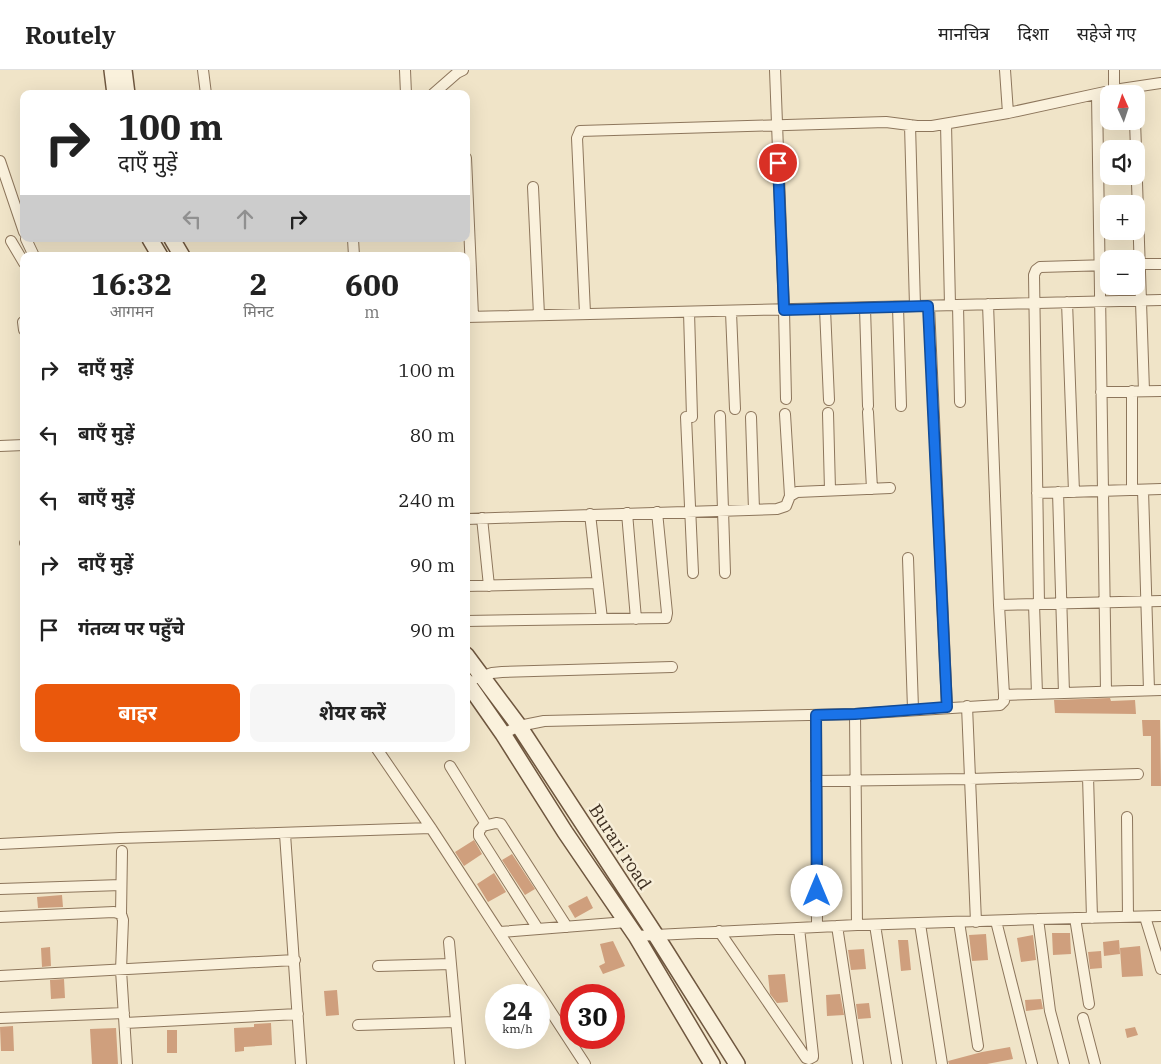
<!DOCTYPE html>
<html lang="hi">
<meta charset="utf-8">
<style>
:root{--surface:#fff;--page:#f6f6f6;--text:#222;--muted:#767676;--line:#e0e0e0;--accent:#ea580c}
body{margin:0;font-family:"IBM Plex Serif","Noto Sans Devanagari",serif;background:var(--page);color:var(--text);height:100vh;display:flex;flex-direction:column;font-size:19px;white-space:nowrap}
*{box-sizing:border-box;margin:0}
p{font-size:16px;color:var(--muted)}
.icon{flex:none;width:28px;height:28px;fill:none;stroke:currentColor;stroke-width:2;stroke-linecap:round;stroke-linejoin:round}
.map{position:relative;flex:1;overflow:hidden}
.sheet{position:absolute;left:20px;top:182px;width:450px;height:500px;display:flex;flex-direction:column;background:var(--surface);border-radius:10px;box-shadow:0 5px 20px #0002}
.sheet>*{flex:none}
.top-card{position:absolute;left:20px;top:20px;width:450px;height:152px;border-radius:10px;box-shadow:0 5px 20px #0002;background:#fff;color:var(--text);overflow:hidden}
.needle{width:32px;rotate:357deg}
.buttons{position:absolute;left:1100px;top:15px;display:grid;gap:10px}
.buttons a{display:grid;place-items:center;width:45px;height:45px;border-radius:10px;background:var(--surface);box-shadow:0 5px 20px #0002;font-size:25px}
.speed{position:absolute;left:485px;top:914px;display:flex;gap:10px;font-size:25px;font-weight:700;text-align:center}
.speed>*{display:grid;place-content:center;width:65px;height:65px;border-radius:50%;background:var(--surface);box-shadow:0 5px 20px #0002;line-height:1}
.speed small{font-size:12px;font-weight:400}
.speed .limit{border:8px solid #d22;background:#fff;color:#111}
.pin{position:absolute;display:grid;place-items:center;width:42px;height:42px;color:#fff;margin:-21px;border:2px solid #fff;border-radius:50%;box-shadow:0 1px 5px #0007}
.me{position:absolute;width:55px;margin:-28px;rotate:0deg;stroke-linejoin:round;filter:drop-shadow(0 0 4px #0008)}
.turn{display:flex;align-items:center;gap:18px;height:105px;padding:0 15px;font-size:22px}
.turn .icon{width:65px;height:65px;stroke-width:2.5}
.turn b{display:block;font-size:35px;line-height:42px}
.lanes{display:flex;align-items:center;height:48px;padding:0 15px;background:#0003;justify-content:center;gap:25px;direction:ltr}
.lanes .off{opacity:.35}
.eta{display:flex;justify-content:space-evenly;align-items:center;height:85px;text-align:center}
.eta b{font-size:30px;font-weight:700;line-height:35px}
.action{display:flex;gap:10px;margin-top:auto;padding:10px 15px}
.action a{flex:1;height:58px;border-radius:10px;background:var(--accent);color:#fff;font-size:20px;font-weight:700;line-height:58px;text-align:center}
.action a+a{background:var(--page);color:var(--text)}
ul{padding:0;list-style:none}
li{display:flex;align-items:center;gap:15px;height:65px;padding:0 15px}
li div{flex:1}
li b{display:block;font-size:19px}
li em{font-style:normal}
header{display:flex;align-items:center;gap:30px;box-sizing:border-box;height:70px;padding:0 25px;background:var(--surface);border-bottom:1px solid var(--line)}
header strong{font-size:24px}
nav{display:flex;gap:28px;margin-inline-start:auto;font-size:18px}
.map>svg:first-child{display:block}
.building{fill:#cf9f7d}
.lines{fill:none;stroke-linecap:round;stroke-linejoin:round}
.lane-casing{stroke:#8d765c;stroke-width:8}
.street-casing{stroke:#8d765c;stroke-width:12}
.secondary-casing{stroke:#6f573f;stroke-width:18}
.lane{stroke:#faf1dc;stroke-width:5}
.street{stroke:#faf1dc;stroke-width:10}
.secondary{stroke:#faf1dc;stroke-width:15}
.route-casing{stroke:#114b97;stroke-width:12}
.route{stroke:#1a73e8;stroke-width:9}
.labels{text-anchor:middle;stroke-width:5;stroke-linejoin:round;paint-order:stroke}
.street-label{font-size:18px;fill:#3d2e20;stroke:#f7eed8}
</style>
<header>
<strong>Routely</strong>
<nav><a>मानचित्र</a><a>दिशा</a><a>सहेजे गए</a></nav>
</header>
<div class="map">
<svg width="1161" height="994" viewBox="0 0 1161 994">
<rect width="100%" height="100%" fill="#f0e4c8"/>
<path class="building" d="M 1110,628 L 1111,631 L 1135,630 L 1136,644 L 1055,643 L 1054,630 Z
M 1142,650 L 1160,650 L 1161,716 L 1151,716 L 1151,666 L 1143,666 Z
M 474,770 L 482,784 L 464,796 L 455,782 Z
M 512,784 L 535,819 L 525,825 L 502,790 Z
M 494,803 L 506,822 L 488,832 L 477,814 Z
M 62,825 L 63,837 L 38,838 L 37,827 Z
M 587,826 L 593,838 L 575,848 L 568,836 Z
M 1052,863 L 1070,863 L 1071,884 L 1053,885 Z
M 986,864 L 988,890 L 972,891 L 969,865 Z
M 1033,865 L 1036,890 L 1021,892 L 1017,868 Z
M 898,870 L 908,870 L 911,900 L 901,901 Z
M 1119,870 L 1120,884 L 1104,886 L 1103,872 Z
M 613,871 L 625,896 L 603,904 L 599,896 L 605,893 L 600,874 Z
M 1140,876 L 1143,906 L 1122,907 L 1120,878 Z
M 50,877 L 51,896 L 42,897 L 41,878 Z
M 864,879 L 866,899 L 851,900 L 848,880 Z
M 1101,881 L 1102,898 L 1090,899 L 1088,882 Z
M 785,904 L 788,932 L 777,933 L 770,924 L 768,905 Z
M 64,909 L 65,928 L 51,929 L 50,910 Z
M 337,920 L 339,945 L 326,946 L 324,921 Z
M 840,924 L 844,945 L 827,946 L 826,925 Z
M 1041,929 L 1043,939 L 1026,941 L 1025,930 Z
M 869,933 L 871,948 L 858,949 L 856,934 Z
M 271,953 L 272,975 L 244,977 L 244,981 L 235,982 L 234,958 L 254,957 L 254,954 Z
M 13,956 L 14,981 L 1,981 L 0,957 Z
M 1135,957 L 1138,965 L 1127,968 L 1125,959 Z
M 116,958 L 118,994 L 92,994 L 90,959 Z
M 167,960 L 177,960 L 177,983 L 167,983 Z
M 1010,977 L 1013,989 L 987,994 L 949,994 L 948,991 L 982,982 Z"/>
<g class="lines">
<defs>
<path id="lane" d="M 23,473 L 24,473"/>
<path id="street" d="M 203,0 L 206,24
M 405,0 L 406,24
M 775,0 L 784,240 L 786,329
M 1005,0 L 1008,43
M 1114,20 L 1114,0
M 433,24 L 457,3 L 463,0
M 1097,24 L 1106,621
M 1135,51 L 1136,79
M 946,54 L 950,235
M 910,55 L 915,236
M 1136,83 L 1144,321
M 466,88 L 473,246
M 0,91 L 24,162
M 533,117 L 539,245
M 26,169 L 34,186
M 353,169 L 354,186
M 11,171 L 24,193
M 1136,194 L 1161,194
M 1067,232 L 1074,422
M 958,235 L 960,332
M 929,236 L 947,637
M 898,237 L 901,336
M 865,238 L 868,336
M 825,239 L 829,330
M 689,242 L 692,347 L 686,347 L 693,503
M 731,242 L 735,339
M 585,243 L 577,68 L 580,61 L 886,52 L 917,56 L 932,56 L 1008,43 L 1114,20 L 1161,13
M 466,247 L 1161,230
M 23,252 L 24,260
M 1132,321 L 1132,420
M 1101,322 L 1161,321
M 868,342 L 872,419
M 828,343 L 830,420
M 785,344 L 790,426
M 720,346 L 725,503
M 751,347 L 754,440
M 0,376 L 24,375
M 1143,420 L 1149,620
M 1058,422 L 1064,623
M 1037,423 L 1161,419
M 627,443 L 636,549
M 590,444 L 602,549
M 482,448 L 489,516
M 466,449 L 777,439 L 786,436 L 790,426 L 797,422 L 890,418
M 908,488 L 913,639
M 466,516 L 598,513
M 1034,534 L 1037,624
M 1039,534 L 1034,205 L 1036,200 L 1040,197 L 1109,195
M 999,535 L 1161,531
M 466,551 L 666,548 L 667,543 L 657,442
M 477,608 L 492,603 L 502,602 L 672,597
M 1004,625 L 1161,620
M 967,636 L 976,852
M 855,644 L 857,855
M 816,645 L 817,857
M 503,664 L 519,656 L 544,651 L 855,644 L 1000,635 L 1004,631 L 1004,625 L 999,535 L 988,234
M 377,679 L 431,758 L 585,994
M 450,696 L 484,751 L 485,754 L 479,761 L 479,766 L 538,859
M 1088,706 L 1092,848
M 816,711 L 970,709 L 1138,704
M 1127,747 L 1128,847
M 483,756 L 496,753 L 501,754 L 567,857
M 285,764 L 301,994
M 0,774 L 120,768 L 431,758
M 0,819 L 121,815
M 121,844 L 122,781
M 0,847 L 114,842 L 121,844 L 123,850 L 121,900 L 127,994
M 1145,847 L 1161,899
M 1075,848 L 1089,934
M 1038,849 L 1050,941 L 1064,994
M 996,851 L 1032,994
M 959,852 L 978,976
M 920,854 L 942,994
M 875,855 L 897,994
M 837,856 L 858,994
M 719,861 L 806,988 L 809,989 L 813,987 L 813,985 L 799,858
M 500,862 L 627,852
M 636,866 L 857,855 L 1038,849 L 1161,846
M 449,872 L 460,994
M 378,896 L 451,894
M 0,906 L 295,890
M 0,948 L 124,943
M 1083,948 L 1095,994
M 125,953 L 298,944
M 358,955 L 456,952"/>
<path id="secondary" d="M 112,0 L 115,24
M 124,0 L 127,24
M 150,169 L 160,186
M 172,169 L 182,186
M 466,585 L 519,656 L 655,864 L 737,994
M 466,611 L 503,664 L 565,762 L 636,866 L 712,994"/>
</defs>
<use href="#lane" class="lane-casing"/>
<use href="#street" class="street-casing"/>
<use href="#secondary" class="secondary-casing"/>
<use href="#lane" class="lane"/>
<use href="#street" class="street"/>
<use href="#secondary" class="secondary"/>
</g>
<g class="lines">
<defs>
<path id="route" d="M 778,93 L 784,240 L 928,236 L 947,637 L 855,644 L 816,645 L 817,821"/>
</defs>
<use href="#route" class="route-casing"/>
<use href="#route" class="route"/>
</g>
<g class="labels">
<g class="street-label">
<text transform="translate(620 777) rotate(57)" y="6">Burari road</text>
</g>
</g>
</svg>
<div class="buttons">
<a><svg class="needle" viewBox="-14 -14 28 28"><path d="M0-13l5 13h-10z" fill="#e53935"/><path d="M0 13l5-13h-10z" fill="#767676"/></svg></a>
<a><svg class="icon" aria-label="sound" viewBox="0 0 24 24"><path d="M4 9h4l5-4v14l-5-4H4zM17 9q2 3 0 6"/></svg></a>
<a>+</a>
<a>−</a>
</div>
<div class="speed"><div>24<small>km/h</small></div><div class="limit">30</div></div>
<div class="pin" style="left:778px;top:93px;background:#d93025"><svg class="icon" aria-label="arrive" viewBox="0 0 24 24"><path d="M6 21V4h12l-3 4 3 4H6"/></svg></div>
<svg class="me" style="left:817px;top:821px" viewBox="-20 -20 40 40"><circle r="19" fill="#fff"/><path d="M0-13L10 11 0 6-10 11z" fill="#1a73e8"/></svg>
<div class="top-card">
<div class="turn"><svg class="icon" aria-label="right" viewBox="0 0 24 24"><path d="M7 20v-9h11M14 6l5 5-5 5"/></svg><div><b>100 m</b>दाएँ मुड़ें</div></div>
<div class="lanes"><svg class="icon off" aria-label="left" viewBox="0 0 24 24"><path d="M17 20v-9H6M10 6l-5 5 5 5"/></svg><svg class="icon off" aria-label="ahead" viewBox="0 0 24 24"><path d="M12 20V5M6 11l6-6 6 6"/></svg><svg class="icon" aria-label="right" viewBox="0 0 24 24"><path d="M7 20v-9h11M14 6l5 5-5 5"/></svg></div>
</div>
<section class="sheet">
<div class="eta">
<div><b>16:32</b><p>आगमन</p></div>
<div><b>2</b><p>मिनट</p></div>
<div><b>600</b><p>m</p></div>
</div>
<ul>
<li><svg class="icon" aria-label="right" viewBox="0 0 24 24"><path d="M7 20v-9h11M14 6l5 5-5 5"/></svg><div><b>दाएँ मुड़ें</b></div><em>100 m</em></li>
<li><svg class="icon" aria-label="left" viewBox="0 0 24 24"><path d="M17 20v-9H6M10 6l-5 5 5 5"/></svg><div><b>बाएँ मुड़ें</b></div><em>80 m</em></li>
<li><svg class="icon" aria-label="left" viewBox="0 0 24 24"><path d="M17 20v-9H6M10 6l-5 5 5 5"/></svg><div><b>बाएँ मुड़ें</b></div><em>240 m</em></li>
<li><svg class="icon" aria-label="right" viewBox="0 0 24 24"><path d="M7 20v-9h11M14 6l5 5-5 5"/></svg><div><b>दाएँ मुड़ें</b></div><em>90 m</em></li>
<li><svg class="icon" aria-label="arrive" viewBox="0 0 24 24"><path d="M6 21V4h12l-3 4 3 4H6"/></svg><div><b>गंतव्य पर पहुँचे</b></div><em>90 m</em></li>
</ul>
<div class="action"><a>बाहर</a><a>शेयर करें</a></div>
</section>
</div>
